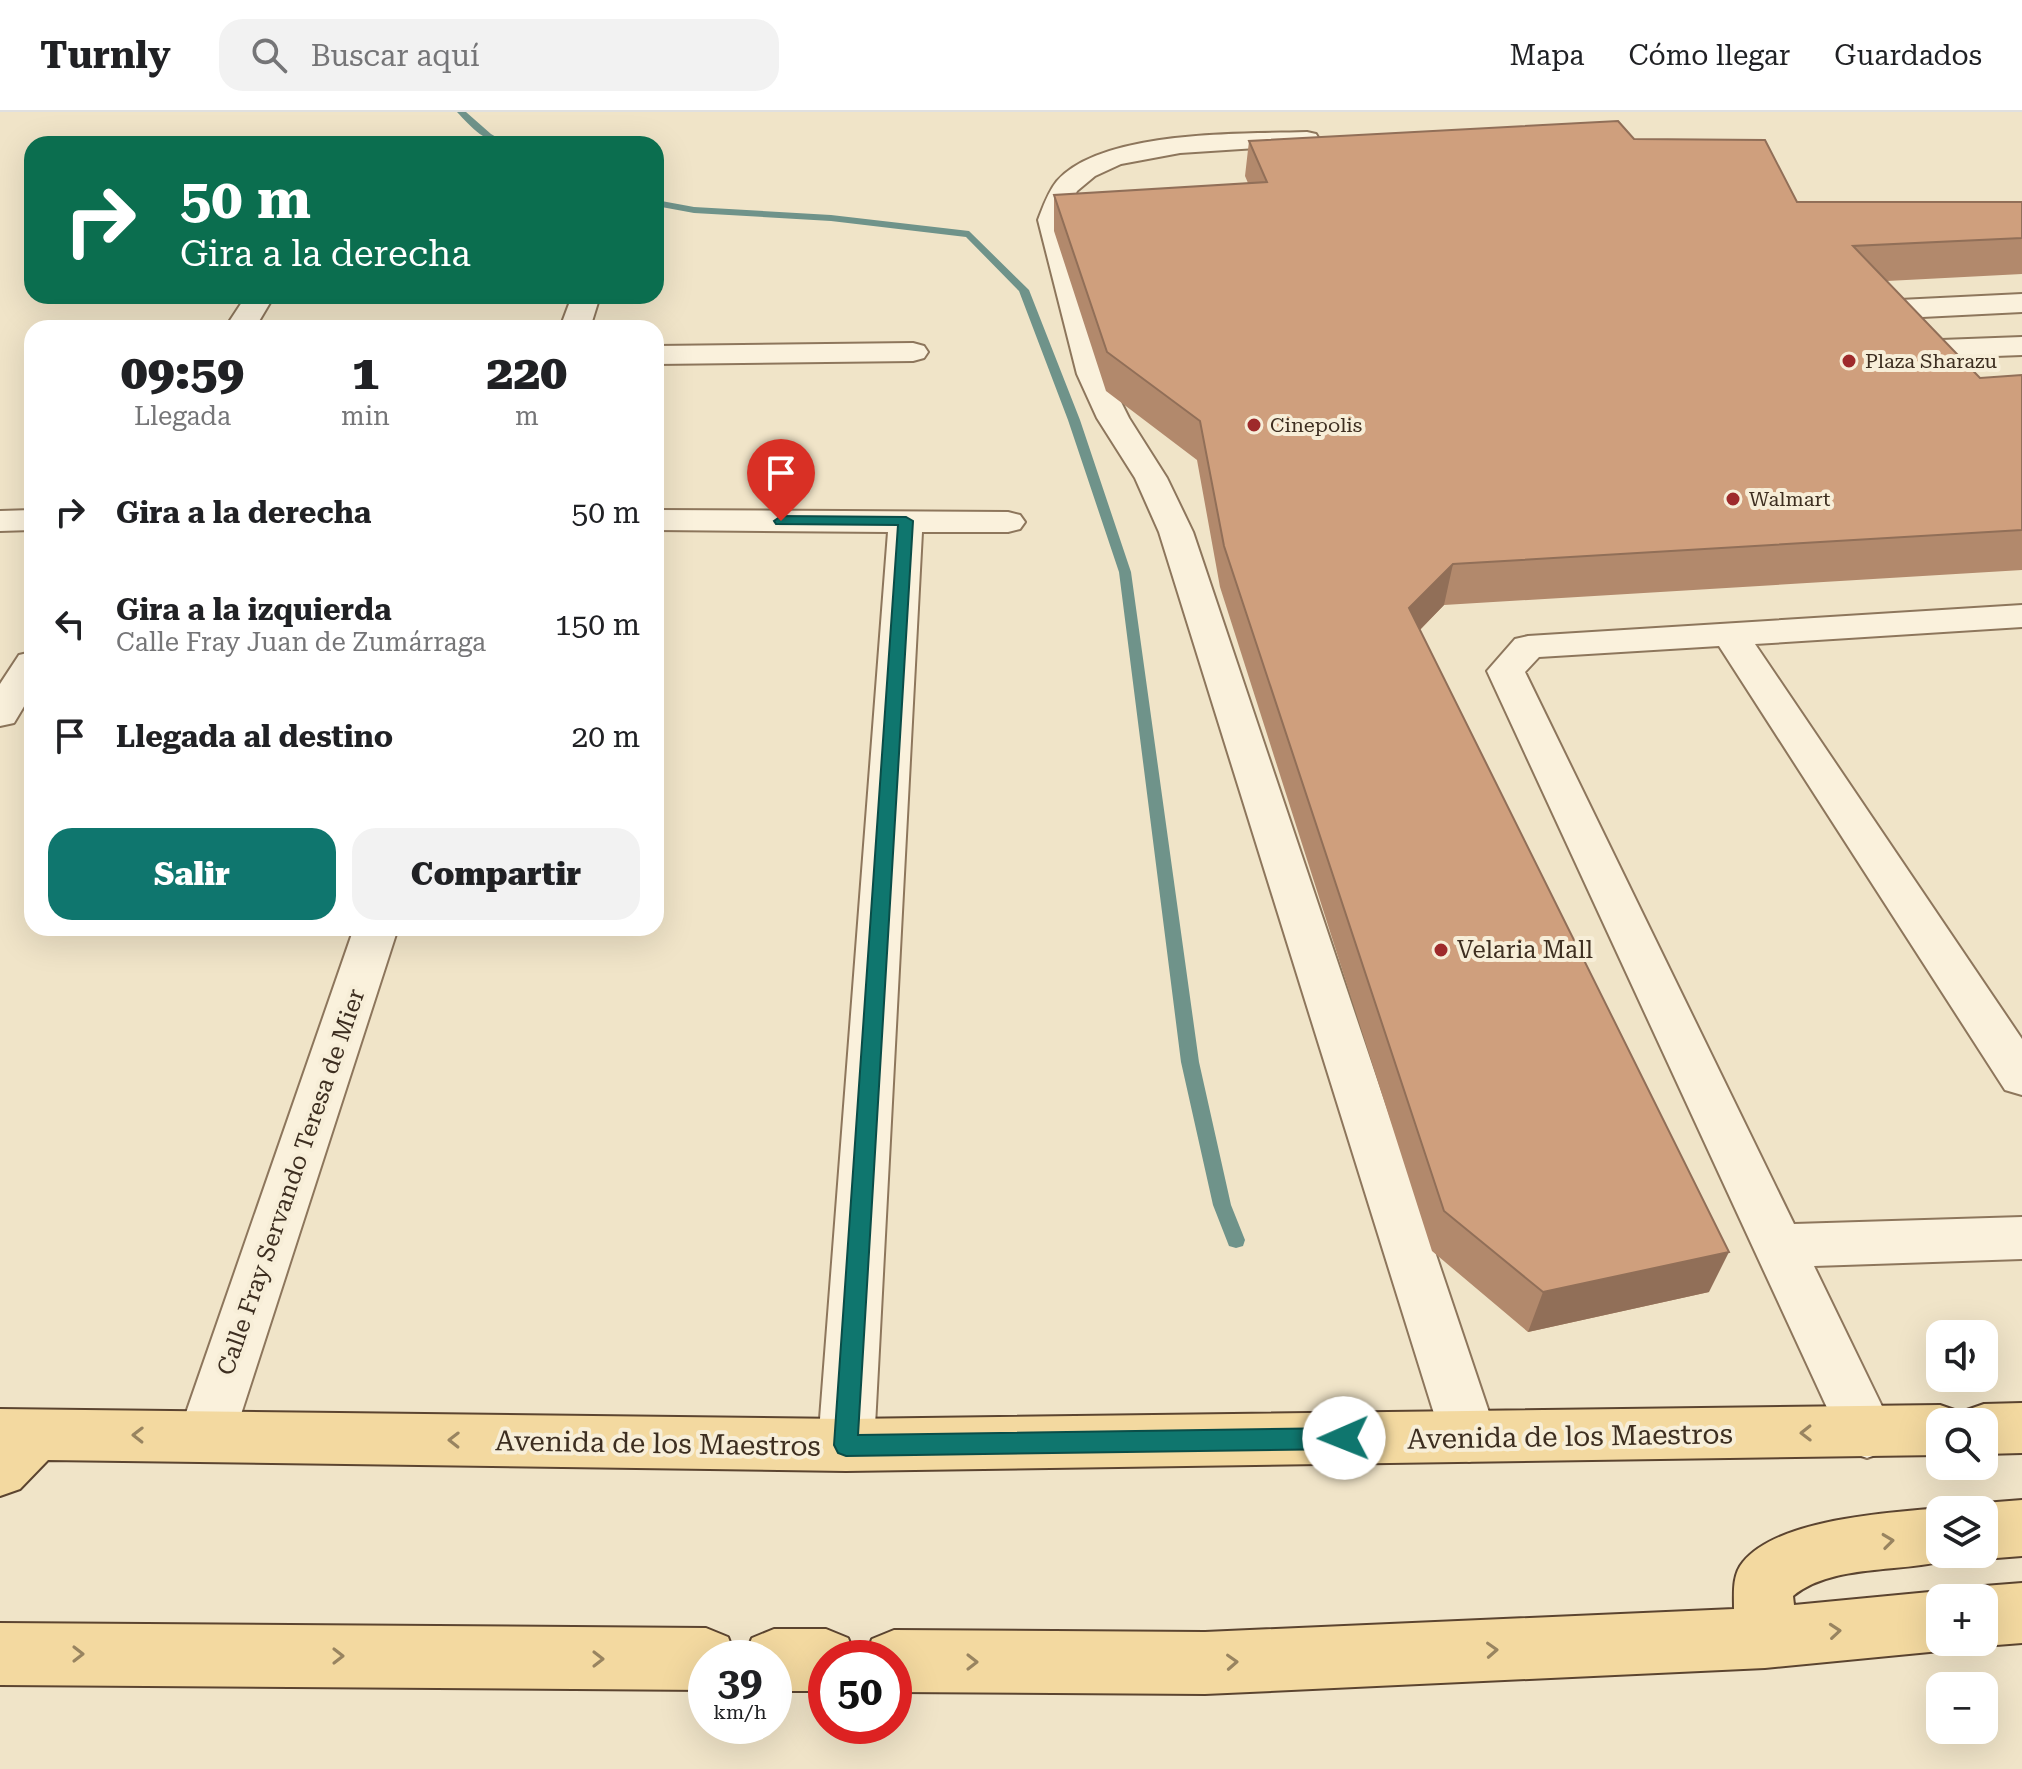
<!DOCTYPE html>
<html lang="es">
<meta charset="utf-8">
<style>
:root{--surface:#fff;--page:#f2f2f2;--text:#202124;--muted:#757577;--line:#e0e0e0;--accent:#0f766e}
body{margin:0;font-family:"Roboto Serif",serif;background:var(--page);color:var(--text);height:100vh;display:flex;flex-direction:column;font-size:30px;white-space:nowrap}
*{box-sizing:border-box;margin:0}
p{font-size:26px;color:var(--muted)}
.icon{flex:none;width:44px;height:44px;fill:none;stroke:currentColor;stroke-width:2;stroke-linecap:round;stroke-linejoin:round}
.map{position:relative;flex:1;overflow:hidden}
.details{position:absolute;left:24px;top:208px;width:640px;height:616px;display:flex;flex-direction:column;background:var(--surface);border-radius:24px;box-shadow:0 8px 32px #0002}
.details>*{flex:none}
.guide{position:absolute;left:24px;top:24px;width:640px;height:168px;border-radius:24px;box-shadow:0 8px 32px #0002;background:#0b6e4f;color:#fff;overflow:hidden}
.controls{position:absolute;left:1926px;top:1208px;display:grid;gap:16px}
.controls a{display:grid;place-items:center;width:72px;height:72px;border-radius:16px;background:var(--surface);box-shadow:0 8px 32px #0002;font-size:40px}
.speed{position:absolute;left:688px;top:1528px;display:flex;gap:16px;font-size:40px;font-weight:700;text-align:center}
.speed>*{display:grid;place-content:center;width:104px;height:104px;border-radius:50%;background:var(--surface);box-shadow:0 8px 32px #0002;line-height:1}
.speed small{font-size:20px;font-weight:400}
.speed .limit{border:12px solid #d22;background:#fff;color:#111}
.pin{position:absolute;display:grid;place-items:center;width:68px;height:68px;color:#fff;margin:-82px -34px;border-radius:50% 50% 50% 0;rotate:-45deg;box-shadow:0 0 8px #0007}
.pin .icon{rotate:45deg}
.me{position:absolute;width:88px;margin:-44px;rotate:269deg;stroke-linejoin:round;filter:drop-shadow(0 0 6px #0008)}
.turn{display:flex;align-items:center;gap:28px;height:168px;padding:0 24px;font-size:36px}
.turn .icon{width:104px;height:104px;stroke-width:2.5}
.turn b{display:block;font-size:56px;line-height:68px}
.eta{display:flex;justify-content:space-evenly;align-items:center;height:136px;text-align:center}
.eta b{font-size:48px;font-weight:800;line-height:56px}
.action{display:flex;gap:16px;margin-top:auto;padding:16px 24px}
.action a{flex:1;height:92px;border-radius:24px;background:var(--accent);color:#fff;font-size:32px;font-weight:800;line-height:92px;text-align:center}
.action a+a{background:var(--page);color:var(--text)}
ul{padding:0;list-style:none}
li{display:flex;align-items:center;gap:24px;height:112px;padding:0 24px}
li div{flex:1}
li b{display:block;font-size:30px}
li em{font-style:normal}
header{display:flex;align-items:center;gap:48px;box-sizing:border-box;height:112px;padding:0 40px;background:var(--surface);border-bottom:2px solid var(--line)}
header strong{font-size:38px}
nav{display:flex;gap:44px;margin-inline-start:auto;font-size:28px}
.search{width:560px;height:72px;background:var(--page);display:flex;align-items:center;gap:20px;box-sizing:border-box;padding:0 28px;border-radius:24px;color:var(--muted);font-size:30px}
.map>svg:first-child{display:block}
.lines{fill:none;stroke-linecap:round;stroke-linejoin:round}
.stream{fill:#6f938a;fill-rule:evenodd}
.minor-casing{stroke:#8d765c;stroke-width:4}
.major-casing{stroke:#5b4430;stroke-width:4}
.minor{fill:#faf1dc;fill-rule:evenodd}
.major{fill:#f3d9a0;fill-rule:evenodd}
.wall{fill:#b2896c}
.shaded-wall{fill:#916f58}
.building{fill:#cf9f7d;stroke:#916f58;stroke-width:2}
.oneway{stroke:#988460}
.route{fill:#0f766e;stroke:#0a4d48;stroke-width:2}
.poi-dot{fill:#9e2a2b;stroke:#f7eed8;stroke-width:3}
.labels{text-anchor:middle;stroke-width:8;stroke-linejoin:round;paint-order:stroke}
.far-poi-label{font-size:20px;fill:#3d2e20;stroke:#f7eed8;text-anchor:start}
.poi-label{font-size:24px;fill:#3d2e20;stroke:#f7eed8;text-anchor:start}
.street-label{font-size:24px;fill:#3d2e20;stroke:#f7eed8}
.near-street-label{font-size:28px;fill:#3d2e20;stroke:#f7eed8}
</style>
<header>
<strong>Turnly</strong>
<div class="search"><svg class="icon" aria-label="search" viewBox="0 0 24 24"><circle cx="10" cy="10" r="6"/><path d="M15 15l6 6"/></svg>Buscar aquí</div>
<nav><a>Mapa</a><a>Cómo llegar</a><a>Guardados</a></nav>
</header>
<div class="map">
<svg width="2022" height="1657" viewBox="0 0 2022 1657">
<rect width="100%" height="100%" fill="#f0e4c8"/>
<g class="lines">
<path class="stream" d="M 457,0 L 466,0 L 491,22 L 508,32 C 486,32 471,15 457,0 Z
M 656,88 L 694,95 L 831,103 L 969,119 L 1029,178 L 1080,308 L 1131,460 L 1199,950 L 1231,1093 L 1245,1128 L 1243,1134 L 1236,1136 L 1229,1134 L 1213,1093 L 1181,950 L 1119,460 L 1068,308 L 1019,179 L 966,125 L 831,109 L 694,101 L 656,94 Z"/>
<defs>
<path id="minor" d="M 1307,20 L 1316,22 L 1319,27 L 1316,32 L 1180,41 L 1121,52 L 1095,64 L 1077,79 L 1064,108 L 1107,262 L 1129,306 L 1167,366 L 1193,420 L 1497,1324 L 1489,1342 L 1469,1350 L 1449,1342 L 1441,1324 L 1159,420 L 1135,366 L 1097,306 L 1077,262 L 1038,108 C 1043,95 1048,80 1057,69 C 1102,18 1242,22 1307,20 Z
M 2022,182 L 2022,200 L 1902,206 L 1912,218 L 1907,224 C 1886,230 1876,214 1865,198 L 1869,192 L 1879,189 Z
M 246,184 L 274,184 L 255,216 L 225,216 Z
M 572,184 L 600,184 L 590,216 L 560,216 Z
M 2022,225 L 2022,243 L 1914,247 L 1903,244 L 1899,238 L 1903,232 L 1914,229 Z
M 913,231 L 924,234 L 928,240 L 924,246 L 913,249 L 656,252 L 656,234 Z
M 32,398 L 32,418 L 0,419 L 0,399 Z
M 656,398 L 1008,400 L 1020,403 L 1025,410 L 1020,417 L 1008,420 L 922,420 L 874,1333 L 866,1351 L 846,1359 L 826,1351 L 818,1333 L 888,420 L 656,418 Z
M 2022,493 L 2022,515 L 1755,532 L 2022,927 L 2022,983 L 2005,978 L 1719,534 L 1539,545 L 1525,560 L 1794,1112 L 2022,1105 L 2022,1147 L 1814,1154 L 1895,1321 L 1887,1339 L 1867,1346 L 1847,1339 L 1487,559 L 1515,527 L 1528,524 Z
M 32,540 L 32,581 L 14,611 L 0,614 L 0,572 L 19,543 Z
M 354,816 L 398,816 L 234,1324 L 226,1342 L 206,1350 L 186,1342 L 178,1324 Z"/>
<path id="major" d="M 2022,1291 L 2022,1341 L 1984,1342 L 1984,1310 L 1940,1310 L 1940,1343 L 846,1359 L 48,1348 L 20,1377 L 0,1384 L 0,1297 L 846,1307 L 1940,1293 L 1960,1300 L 1962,1305 L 1964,1299 L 1984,1292 Z
M 2022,1388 L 2022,1444 L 1984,1447 L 1972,1442 L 1984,1442 L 1984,1398 L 1967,1398 L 1984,1391 Z
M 1940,1396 L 1944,1398 L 1940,1398 L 1940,1442 L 1961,1444 C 1910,1463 1836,1449 1793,1484 L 1794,1493 L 1940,1479 L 1956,1486 L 1940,1486 L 1940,1530 L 1961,1530 L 1940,1539 L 1765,1556 L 1205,1582 L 894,1580 L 894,1546 L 865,1546 L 872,1527 L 894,1518 L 1205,1520 L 1734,1497 C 1734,1481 1732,1463 1743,1450 C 1778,1407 1887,1401 1940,1396 Z
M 2022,1471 L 2022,1531 L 1984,1534 L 1975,1530 L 1984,1530 L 1984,1486 L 1961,1486 L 1963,1483 L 1984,1474 Z
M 0,1511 L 706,1516 L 728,1525 L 736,1546 L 706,1546 L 706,1578 L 0,1573 Z
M 774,1517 L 826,1517 L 848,1526 L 856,1546 L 826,1546 L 826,1579 L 774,1579 L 774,1546 L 744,1546 L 752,1526 Z"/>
</defs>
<use href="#minor" class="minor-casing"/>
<use href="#major" class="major-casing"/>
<use href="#minor" class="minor"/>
<use href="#major" class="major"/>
</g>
<path class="wall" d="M 1634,27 L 1797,90 L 2022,90 L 2022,162 L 1887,169 L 1980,266 L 2022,263 L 2022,458 L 1444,493 L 1420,518 L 1709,1180 L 1528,1220 L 1432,1139 L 1220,475 L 1197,348 L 1106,279 L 1054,119 L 1054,83 L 1248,71 L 1245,64 L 1249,29 Z"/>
<path class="shaded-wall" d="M 1453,452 L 1444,493 L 1401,537 L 1409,496 Z
M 1729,1140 L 1709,1180 L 1528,1220 L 1543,1180 Z"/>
<path class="building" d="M 1618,9 L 1634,27 L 1765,28 L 1797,90 L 2022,90 L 2022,126 L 1853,134 L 1980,266 L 2022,263 L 2022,418 L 1453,452 L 1409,496 L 1729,1140 L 1543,1180 L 1444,1099 L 1224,434 L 1200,309 L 1107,240 L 1054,83 L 1267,70 L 1249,29 Z"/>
<defs><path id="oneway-chevron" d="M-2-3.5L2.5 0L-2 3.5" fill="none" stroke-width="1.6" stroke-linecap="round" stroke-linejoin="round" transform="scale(2)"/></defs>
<g class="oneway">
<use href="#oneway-chevron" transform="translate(1806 1321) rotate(179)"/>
<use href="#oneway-chevron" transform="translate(138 1323) rotate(-179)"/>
<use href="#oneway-chevron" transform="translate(454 1328) rotate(-179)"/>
<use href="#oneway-chevron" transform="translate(1888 1429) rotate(-7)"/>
<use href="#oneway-chevron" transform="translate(1835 1519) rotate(-5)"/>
<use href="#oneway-chevron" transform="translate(1492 1538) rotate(-3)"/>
<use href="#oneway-chevron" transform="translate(78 1542)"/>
<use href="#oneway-chevron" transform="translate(338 1544)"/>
<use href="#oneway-chevron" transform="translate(598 1547)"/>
<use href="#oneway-chevron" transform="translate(972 1550)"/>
<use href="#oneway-chevron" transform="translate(1232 1550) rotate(-3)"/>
</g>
<path class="route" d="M 781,404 L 906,405 L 913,409 L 858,1323 L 1344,1316 L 1352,1319 L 1356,1326 L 1352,1334 L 1344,1337 L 846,1344 L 838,1341 L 834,1333 L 898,413 L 776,412 L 774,409 Z"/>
<g class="poi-dot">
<circle cx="1849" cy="249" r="8"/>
<circle cx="1254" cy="313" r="8"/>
<circle cx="1733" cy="387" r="8"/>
<circle cx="1441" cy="838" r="8"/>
</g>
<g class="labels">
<g class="far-poi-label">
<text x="1865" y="256">Plaza Sharazu</text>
<text x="1270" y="320">Cinepolis</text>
<text x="1749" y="394">Walmart</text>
</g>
<g class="poi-label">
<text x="1457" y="846">Velaria Mall</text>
</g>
<g class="street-label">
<text transform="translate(291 1070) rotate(-71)" y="8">Calle Fray Servando Teresa de Mier</text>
</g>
<g class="near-street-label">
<text transform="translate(1570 1324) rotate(-1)" y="10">Avenida de los Maestros</text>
<text transform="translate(658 1331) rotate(1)" y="10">Avenida de los Maestros</text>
</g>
</g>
</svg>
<div class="controls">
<a><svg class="icon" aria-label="sound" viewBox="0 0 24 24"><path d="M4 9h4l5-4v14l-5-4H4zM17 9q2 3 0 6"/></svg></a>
<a><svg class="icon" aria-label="search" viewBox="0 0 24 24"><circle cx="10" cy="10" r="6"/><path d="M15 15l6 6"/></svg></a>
<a><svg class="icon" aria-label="layers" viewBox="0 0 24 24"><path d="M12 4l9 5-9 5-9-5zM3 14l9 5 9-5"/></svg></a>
<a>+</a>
<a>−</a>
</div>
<div class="speed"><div>39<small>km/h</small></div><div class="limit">50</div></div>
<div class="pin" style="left:781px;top:409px;background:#d93025"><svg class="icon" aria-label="arrive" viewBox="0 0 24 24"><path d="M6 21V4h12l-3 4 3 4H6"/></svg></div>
<svg class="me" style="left:1344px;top:1326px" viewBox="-20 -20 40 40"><circle r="19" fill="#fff"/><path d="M0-13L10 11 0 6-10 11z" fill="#0f766e"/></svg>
<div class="guide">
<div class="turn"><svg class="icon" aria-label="right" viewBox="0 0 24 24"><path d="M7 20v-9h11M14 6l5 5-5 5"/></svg><div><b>50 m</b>Gira a la derecha</div></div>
</div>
<section class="details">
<div class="eta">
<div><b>09:59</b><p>Llegada</p></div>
<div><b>1</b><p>min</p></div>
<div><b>220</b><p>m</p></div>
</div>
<ul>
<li><svg class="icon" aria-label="right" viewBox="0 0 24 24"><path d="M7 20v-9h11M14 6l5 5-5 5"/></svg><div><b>Gira a la derecha</b></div><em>50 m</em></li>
<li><svg class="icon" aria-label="left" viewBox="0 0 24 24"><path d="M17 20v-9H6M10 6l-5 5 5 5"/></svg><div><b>Gira a la izquierda</b><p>Calle Fray Juan de Zumárraga</p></div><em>150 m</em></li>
<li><svg class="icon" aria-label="arrive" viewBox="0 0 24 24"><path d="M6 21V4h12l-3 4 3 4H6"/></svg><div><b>Llegada al destino</b></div><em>20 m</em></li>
</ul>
<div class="action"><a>Salir</a><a>Compartir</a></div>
</section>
</div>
